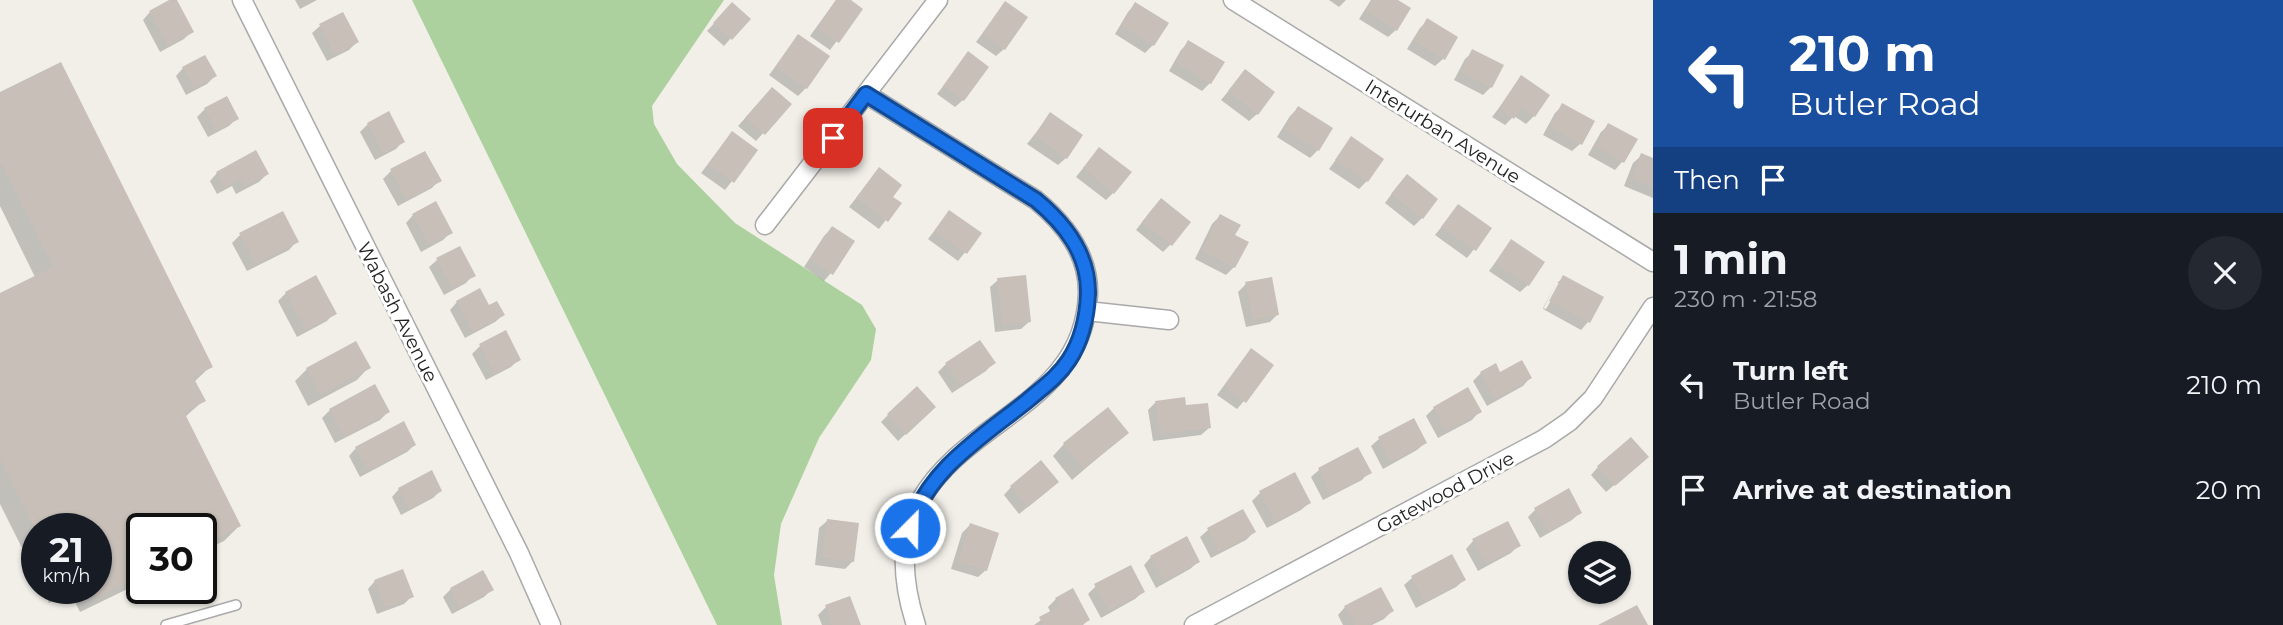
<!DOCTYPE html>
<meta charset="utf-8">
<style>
:root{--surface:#171b24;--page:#242831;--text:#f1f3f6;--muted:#9ea1a6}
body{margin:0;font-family:Montserrat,sans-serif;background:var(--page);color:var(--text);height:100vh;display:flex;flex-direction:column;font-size:26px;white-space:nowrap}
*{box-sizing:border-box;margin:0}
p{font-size:23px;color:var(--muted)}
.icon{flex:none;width:38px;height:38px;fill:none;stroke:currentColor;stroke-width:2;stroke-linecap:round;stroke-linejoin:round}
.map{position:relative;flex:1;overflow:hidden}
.details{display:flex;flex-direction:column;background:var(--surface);width:630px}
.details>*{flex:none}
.top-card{background:#1a4fa0;color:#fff;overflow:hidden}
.tools{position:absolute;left:1568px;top:541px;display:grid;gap:14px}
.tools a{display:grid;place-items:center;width:63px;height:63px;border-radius:50%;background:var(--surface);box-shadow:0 2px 5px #0004;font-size:35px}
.speed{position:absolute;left:21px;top:513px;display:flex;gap:14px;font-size:35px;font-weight:700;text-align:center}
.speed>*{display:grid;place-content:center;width:91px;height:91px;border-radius:50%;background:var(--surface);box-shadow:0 2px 5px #0004;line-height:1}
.speed small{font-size:18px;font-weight:400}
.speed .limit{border:4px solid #111;border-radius:10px;background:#fff;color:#111}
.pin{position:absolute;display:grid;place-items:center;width:60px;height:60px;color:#fff;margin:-30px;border-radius:14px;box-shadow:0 4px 10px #0006}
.me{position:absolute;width:77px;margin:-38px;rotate:23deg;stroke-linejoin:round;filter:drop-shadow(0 0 5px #0008)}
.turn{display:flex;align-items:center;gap:24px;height:147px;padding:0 21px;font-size:32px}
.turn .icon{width:91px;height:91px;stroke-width:2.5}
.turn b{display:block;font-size:49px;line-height:60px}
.then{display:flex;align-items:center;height:66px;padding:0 21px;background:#0003;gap:14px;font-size:26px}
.round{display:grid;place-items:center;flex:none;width:74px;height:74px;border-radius:37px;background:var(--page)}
.overview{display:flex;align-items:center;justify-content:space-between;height:119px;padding:0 21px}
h1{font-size:42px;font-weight:700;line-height:52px}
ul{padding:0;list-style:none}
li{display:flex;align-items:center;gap:21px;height:105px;padding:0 21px}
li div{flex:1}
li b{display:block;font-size:26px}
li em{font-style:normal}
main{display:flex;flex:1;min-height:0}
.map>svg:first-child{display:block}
.forest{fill:#add19e}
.shadow{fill:#0003}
.building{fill:#c7bfb8}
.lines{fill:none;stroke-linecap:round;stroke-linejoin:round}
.lane-casing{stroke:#a9a9a9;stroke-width:12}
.street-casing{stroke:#a9a9a9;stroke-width:21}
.lane{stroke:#fff;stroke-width:9}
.street{stroke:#fff;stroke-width:18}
.route-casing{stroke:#114b97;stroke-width:18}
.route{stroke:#1a73e8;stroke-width:12}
.labels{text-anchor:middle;stroke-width:6;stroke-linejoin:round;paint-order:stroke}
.street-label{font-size:19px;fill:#222;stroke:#fff}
</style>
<main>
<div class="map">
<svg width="1653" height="625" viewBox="0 0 1653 625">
<rect width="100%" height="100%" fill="#f2efe9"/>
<path class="forest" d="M 412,0 L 724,0 L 652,106 L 654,124 L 677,164 L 735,223 L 862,305 L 876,329 L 871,360 L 819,438 L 781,524 L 774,575 L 782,625 L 717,625 Z"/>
<path class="shadow" d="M 173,0 L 175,0 L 192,31 L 184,39 L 160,52 L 143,20 L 150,12 Z
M 295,0 L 317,0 L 300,9 Z
M 836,0 L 848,0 L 861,9 L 830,50 L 810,36 Z
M 1329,0 L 1346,0 L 1339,7 Z
M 1371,0 L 1394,0 L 1396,30 L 1388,37 L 1359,19 Z
M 1005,3 L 1004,49 L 996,56 L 976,42 Z
M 732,4 L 731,38 L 724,46 L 707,31 Z
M 1136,4 L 1166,24 L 1153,45 L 1145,53 L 1115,34 L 1128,12 Z
M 1427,21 L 1443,59 L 1435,66 L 1407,49 L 1420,28 Z
M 320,26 L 357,42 L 349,50 L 327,61 L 312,33 Z
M 798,36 L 806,88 L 798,96 L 769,75 Z
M 1189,42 L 1210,83 L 1202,91 L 1169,71 L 1181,50 Z
M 1473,52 L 1491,87 L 1483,95 L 1454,80 L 1465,59 Z
M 968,54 L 963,100 L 955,107 L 937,94 Z
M 183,68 L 215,76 L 207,84 L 186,95 L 176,76 Z
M 1245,71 L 1257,114 L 1249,121 L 1221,100 Z
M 1522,78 L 1534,116 L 1526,124 L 1514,116 L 1505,125 L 1492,117 Z
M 0,94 L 211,366 L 194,382 L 203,401 L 185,417 L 239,526 L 224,541 L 201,552 L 201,528 L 142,528 L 142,582 L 80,612 L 70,592 L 49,603 L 42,588 L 96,588 L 96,528 L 37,528 L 37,578 L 0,504 L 0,295 L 35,277 L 0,206 Z
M 764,97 L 789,104 L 756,141 L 738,126 Z
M 1563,105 L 1580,144 L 1572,151 L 1543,135 L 1555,113 Z
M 1298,108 L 1318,150 L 1310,158 L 1277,137 L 1290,116 Z
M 205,109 L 237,118 L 229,126 L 208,137 L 197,117 Z
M 1050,115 L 1066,158 L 1058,165 L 1027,144 Z
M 368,124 L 403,141 L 396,149 L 375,160 L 360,132 Z
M 1609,125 L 1635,140 L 1622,162 L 1615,170 L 1588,155 L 1601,132 Z
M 732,133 L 756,150 L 725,190 L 701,173 Z
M 1351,139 L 1367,181 L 1359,189 L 1329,169 Z
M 1641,156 L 1653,160 L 1653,198 L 1624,186 L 1633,163 Z
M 1092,157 L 1113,193 L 1106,200 L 1076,177 Z
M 879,169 L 891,197 L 899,203 L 879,229 L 849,207 Z
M 391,171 L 439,180 L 432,188 L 398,206 L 383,179 Z
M 217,173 L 267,174 L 259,182 L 236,194 L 232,186 L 217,194 L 210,181 Z
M 1399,184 L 1422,218 L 1414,226 L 1385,203 Z
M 1458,206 L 1490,229 L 1467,258 L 1435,235 Z
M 1153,208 L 1171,244 L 1163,252 L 1136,230 Z
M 949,212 L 980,234 L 958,261 L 928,239 Z
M 413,215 L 451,232 L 443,240 L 421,252 L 406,223 Z
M 1220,216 L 1233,236 L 1234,267 L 1226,275 L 1195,259 L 1212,224 Z
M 832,228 L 831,273 L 824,281 L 804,267 L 824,236 Z
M 240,235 L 296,242 L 289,250 L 247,271 L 232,243 Z
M 1511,241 L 1528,285 L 1520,292 L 1489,271 Z
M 437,260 L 473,275 L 466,283 L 444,295 L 429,267 Z
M 1564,277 L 1588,322 L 1581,330 L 1543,309 L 1556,284 L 1543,308 L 1546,309 L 1561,283 L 1557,283 Z
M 998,280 L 1029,322 L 1021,329 L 995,332 L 990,287 Z
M 1246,284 L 1278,314 L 1270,322 L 1246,327 L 1238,292 Z
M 286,293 L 334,313 L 327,321 L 297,337 L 278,301 Z
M 457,302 L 503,315 L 495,322 L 465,338 L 450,310 Z
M 505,333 L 519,359 L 511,367 L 486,380 L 472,354 L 480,346 Z
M 1244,358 L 1244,401 L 1237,409 L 1217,395 Z
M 993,363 L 986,371 L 952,393 L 938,372 L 946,364 Z
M 368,368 L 357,380 L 308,406 L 295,381 L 307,369 Z
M 1481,373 L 1499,374 L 1530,378 L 1523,386 L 1487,406 L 1473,381 Z
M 1156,402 L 1184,407 L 1209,428 L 1201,435 L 1153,441 L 1148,410 Z
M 1434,408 L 1479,412 L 1472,420 L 1438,438 L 1426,416 Z
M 330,410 L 388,412 L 380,420 L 335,443 L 322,418 Z
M 888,415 L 926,415 L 898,441 L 881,422 Z
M 1413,420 L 1425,443 L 1417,450 L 1383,469 L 1371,446 L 1379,439 Z
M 1127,433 L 1072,480 L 1053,456 L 1064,444 Z
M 414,445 L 407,452 L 360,477 L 349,456 L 356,448 Z
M 1639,464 L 1606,492 L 1591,475 L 1598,467 Z
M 1319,470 L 1369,472 L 1362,480 L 1323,500 L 1311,477 Z
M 1011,487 L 1049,490 L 1019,514 L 1004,495 Z
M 399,489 L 440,491 L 433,498 L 401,515 L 392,497 Z
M 1260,493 L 1309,503 L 1301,510 L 1267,528 L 1252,501 Z
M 1536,509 L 1580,512 L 1572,520 L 1540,538 L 1528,517 Z
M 1243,511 L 1254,532 L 1246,540 L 1211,558 L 1200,537 L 1208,530 Z
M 827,521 L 853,561 L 845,569 L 815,565 L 819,528 Z
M 970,525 L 986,570 L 978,577 L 951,569 L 962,533 Z
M 1473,541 L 1519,545 L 1511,553 L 1478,571 L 1466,549 Z
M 1151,557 L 1198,562 L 1190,569 L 1156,588 L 1144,565 Z
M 1412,578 L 1464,580 L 1456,587 L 1416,608 L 1404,585 Z
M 375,581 L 411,597 L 404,604 L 377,614 L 368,589 Z
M 1096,586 L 1143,592 L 1135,599 L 1101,618 L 1088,594 Z
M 451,589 L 491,590 L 484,597 L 452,614 L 443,597 Z
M 1056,599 L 1088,620 L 1083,625 L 1034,625 L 1051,613 L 1048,607 Z
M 826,607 L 859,625 L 822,625 L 818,615 Z
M 1345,607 L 1392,611 L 1384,619 L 1372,625 L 1343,625 L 1338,615 Z"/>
<path class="building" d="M 169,0 L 177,0 L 194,32 L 168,46 L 149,11 Z
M 836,0 L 851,0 L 863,9 L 839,43 L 817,28 Z
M 1372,0 L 1398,0 L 1411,8 L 1397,31 L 1365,11 Z
M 1005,1 L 1028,17 L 1005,50 L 982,34 Z
M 732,2 L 751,19 L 732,40 L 713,23 Z
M 1135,2 L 1169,23 L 1154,46 L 1121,25 Z
M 343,12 L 359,42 L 335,55 L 319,24 Z
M 1427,18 L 1458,37 L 1445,60 L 1414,41 Z
M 798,34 L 830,56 L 807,89 L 775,67 Z
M 1188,40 L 1225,62 L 1211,84 L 1175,63 Z
M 1472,49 L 1504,65 L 1492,88 L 1461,72 Z
M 968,51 L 989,67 L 964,101 L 943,86 Z
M 205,55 L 217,76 L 194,88 L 182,67 Z
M 61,62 L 213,367 L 193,377 L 206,401 L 184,412 L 241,526 L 201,546 L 201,528 L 142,528 L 142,576 L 96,598 L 91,588 L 96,588 L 96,528 L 37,528 L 37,533 L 0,459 L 0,293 L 53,267 L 2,164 L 0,165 L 0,92 Z
M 1245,69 L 1275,92 L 1258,115 L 1228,91 Z
M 1521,75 L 1550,95 L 1535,117 L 1522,108 L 1514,119 L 1499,108 Z
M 772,87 L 792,104 L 765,135 L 745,118 Z
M 227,96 L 239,119 L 216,131 L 204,108 Z
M 1562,103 L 1595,121 L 1582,145 L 1550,127 Z
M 1298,106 L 1333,128 L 1319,151 L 1284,129 Z
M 389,111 L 405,142 L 383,154 L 367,123 Z
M 1050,112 L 1083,135 L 1067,159 L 1034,136 Z
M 1608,123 L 1638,139 L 1624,163 L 1595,146 Z
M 732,131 L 758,150 L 734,183 L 708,164 Z
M 1351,136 L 1384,159 L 1368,182 L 1335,160 Z
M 1099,147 L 1132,172 L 1114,194 L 1083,168 Z
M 256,150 L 269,174 L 244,187 L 240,179 L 225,188 L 216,172 Z
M 425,151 L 442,181 L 406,200 L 390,169 Z
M 1641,153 L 1653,158 L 1653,187 L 1631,178 Z
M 879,167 L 902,185 L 893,197 L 902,203 L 888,222 L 856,198 Z
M 1407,174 L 1438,199 L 1423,219 L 1391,194 Z
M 1161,198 L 1191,222 L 1172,246 L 1142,222 Z
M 436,201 L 453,233 L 429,245 L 412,214 Z
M 1458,204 L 1492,228 L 1476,251 L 1441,227 Z
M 949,210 L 982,233 L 967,254 L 934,231 Z
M 283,211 L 299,242 L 255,264 L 239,233 Z
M 1220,214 L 1241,225 L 1235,235 L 1249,242 L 1235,268 L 1201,251 Z
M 832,226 L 855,241 L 833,275 L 810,259 Z
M 1511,239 L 1545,262 L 1529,286 L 1495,263 Z
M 460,246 L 476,276 L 452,288 L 436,258 Z
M 316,275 L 337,314 L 306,330 L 285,292 Z
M 1026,275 L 1031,322 L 1002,325 L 997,278 Z
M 1563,275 L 1604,297 L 1590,323 L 1549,301 Z
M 1272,277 L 1279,315 L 1253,320 L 1245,282 Z
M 480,288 L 489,305 L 497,301 L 505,315 L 473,332 L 456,301 Z
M 506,330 L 521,360 L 495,374 L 479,344 Z
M 980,340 L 996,363 L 961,386 L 945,363 Z
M 356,341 L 371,368 L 320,395 L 306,368 Z
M 1251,348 L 1274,365 L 1246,403 L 1224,386 Z
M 1522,360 L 1532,378 L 1495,399 L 1480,372 L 1496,363 L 1500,372 Z
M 375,384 L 390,412 L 344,437 L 329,409 Z
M 917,386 L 936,407 L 906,435 L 887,414 Z
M 1468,387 L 1482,412 L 1446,431 L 1433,407 Z
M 1185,397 L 1186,405 L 1208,403 L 1211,428 L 1160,434 L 1155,401 Z
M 1108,407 L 1129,433 L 1084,469 L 1063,443 Z
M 1414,418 L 1427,443 L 1391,462 L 1378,437 Z
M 404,421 L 416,445 L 368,471 L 355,447 Z
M 1631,437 L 1649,457 L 1615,486 L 1597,466 Z
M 1358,447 L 1372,473 L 1331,494 L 1318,468 Z
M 1041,460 L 1059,482 L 1028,507 L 1010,486 Z
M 432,470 L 442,491 L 409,509 L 398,488 Z
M 1295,472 L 1311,503 L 1275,522 L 1259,491 Z
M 1569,488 L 1582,513 L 1548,532 L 1534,508 Z
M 1243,509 L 1256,532 L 1219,552 L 1207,528 Z
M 827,519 L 859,523 L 854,562 L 822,558 Z
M 1508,521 L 1521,546 L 1486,564 L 1472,539 Z
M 970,523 L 999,533 L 987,571 L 958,562 Z
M 1187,536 L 1200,562 L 1164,581 L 1150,556 Z
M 1452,554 L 1466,580 L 1425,602 L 1411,576 Z
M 1131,565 L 1145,592 L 1109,611 L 1094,584 Z
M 403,569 L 414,597 L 385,608 L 374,580 Z
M 483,570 L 494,590 L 460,608 L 450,588 Z
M 1381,587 L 1394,611 L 1368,625 L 1355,625 L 1344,606 Z
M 1073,588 L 1090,620 L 1081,625 L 1043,625 L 1039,617 L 1060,606 L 1055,598 Z
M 850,596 L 861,625 L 832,625 L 825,605 Z
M 1637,605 L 1648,625 L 1598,625 Z"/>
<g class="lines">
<defs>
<path id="lane" d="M 166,625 L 236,605"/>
<path id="street" d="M 242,0 L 519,553 L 551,625
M 1233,0 L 1653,262
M 866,94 L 1036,200 C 1065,224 1089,254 1088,294 C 1084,403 967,418 920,501 C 898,539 903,585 916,625
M 765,225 L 938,0
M 1087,311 L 1169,320
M 1194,625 L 1544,439 L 1570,421 L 1593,398 L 1653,307"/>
</defs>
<use href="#lane" class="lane-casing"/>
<use href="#street" class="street-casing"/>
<use href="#lane" class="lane"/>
<use href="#street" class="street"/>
</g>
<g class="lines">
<defs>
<path id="route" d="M 833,138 L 866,94 L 1036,200 C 1065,224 1089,254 1088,294 C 1087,318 1082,340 1069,360 C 1058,377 1042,388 1027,401 C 982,437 927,470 910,528"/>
</defs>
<use href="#route" class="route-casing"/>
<use href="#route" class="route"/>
</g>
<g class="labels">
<g class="street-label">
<text transform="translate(1443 131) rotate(32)" y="7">Interurban Avenue</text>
<text transform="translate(398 312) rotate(63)" y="7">Wabash Avenue</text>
<text transform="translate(1445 492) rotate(-28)" y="7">Gatewood Drive</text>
</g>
</g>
</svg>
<div class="tools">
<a><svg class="icon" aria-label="layers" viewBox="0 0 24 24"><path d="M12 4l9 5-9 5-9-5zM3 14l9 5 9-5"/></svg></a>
</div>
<div class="speed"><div>21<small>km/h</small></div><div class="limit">30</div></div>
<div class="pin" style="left:833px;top:138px;background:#d93025"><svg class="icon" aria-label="arrive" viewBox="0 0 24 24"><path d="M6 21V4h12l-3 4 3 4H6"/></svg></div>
<svg class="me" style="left:910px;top:528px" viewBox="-20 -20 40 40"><circle r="17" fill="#1a73e8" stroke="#fff" stroke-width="3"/><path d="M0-11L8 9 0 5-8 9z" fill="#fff"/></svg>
</div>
<section class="details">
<div class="top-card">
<div class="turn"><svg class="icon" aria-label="left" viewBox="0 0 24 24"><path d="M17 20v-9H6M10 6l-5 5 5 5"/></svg><div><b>210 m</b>Butler Road</div></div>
<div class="then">Then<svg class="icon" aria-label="arrive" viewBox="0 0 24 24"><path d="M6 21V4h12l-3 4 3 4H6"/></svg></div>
</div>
<div class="overview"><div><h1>1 min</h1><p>230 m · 21:58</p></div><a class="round"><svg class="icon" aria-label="close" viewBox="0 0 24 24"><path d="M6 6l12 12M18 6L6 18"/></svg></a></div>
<ul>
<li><svg class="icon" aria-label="left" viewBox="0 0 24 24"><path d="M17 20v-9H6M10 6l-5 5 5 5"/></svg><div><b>Turn left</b><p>Butler Road</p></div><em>210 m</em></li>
<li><svg class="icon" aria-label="arrive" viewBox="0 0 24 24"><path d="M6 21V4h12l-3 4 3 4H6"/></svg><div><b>Arrive at destination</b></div><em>20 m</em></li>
</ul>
</section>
</main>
